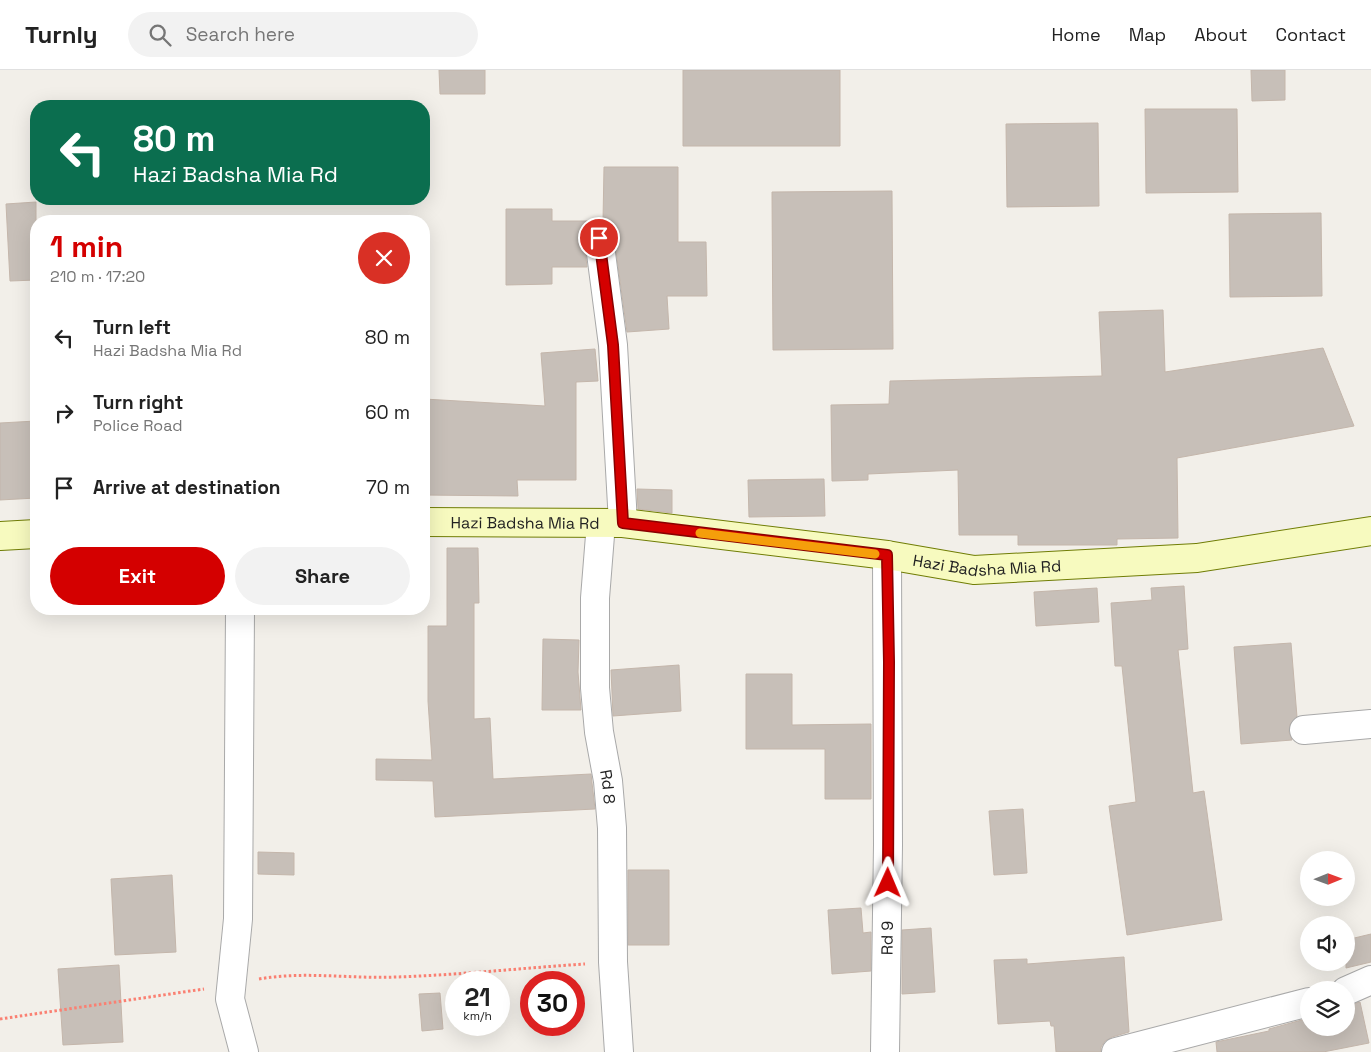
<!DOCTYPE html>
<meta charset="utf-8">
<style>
:root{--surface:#fff;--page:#f2f2f2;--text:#222;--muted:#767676;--line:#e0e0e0;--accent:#d40000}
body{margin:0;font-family:"Space Grotesk",sans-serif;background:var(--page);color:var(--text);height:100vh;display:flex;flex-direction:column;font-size:19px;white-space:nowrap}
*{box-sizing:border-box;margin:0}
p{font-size:16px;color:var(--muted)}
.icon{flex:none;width:28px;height:28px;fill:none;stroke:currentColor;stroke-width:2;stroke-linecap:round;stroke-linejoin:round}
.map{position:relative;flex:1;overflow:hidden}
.side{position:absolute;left:30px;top:145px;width:400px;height:400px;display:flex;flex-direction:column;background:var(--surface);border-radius:20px;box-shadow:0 5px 20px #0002}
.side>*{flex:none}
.banner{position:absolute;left:30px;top:30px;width:400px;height:105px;border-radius:20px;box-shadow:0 5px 20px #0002;background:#0b6e4f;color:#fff;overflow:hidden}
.needle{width:32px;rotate:89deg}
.fabs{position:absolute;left:1300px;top:781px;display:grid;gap:10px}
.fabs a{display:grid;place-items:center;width:55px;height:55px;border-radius:50%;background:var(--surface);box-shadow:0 5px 20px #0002;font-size:25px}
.speed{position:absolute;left:445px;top:901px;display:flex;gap:10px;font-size:25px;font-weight:700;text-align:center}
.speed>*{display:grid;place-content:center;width:65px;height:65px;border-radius:50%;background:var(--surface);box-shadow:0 5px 20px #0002;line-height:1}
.speed small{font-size:12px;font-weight:400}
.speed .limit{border:8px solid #d22;background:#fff;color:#111}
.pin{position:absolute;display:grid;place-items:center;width:42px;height:42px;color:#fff;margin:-21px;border:2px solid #fff;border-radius:50%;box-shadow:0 1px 5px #0007}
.me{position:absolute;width:55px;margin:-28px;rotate:1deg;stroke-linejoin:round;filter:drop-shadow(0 0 4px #0008)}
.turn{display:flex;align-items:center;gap:18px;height:105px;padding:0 20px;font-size:22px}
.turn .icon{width:65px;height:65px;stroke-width:2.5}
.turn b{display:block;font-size:35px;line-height:42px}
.round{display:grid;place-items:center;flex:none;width:52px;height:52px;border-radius:26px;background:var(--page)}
.summary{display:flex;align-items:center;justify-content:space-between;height:85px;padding:0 20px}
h1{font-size:30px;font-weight:700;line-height:38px;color:var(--accent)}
.cta{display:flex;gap:10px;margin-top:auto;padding:10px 20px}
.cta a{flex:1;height:58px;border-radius:30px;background:var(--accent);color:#fff;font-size:20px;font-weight:700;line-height:58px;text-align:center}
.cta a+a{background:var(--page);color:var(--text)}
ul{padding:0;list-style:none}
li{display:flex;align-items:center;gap:15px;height:75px;padding:0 20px}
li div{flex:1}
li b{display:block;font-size:19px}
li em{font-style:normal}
header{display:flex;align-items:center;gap:30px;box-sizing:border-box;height:70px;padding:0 25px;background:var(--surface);border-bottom:1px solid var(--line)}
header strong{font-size:24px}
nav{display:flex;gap:28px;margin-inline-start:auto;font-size:18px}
.search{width:350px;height:45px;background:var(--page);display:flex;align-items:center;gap:12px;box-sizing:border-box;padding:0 18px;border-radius:28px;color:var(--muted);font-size:19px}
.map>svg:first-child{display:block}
.building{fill:#c7bfb8;stroke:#c4b6ab}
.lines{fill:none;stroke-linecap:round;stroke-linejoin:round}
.minor-casing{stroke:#a9a9a9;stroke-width:30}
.secondary-casing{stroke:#707d05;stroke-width:30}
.path{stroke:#fa8072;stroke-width:3;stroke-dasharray:2.5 2.5;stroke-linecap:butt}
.minor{stroke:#fff;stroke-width:28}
.secondary{stroke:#f7fabf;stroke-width:28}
.route-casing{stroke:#8a0000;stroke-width:12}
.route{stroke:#d40000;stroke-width:9}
.slow{stroke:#f59e0b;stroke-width:9}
.labels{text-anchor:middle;stroke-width:4;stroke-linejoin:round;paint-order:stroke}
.street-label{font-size:16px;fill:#222;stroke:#fff}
</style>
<header>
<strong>Turnly</strong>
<div class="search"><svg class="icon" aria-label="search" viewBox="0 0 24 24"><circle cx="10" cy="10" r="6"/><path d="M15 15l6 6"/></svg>Search here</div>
<nav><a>Home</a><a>Map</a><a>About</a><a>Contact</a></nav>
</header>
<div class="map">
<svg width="1371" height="982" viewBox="0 0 1371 982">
<rect width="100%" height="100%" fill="#f2efe9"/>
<path class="building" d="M 439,0 L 485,0 L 485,24 L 440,24 Z
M 683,0 L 840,0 L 840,76 L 683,76 Z
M 1251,0 L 1285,0 L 1285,30 L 1252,31 Z
M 1145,39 L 1237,39 L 1238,122 L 1146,123 Z
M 1098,53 L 1099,136 L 1007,137 L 1006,54 Z
M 604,97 L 678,97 L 678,172 L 706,172 L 707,226 L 667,226 L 669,259 L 627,262 L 614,166 L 611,158 L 605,153 L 596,153 L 590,155 L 584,162 L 584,170 L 587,197 L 552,197 L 552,214 L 506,215 L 506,139 L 552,139 L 552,151 L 603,151 Z
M 892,121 L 893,279 L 773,280 L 772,122 Z
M 36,132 L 36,210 L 10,211 L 6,134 Z
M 1321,143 L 1322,226 L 1230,227 L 1229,144 Z
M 1163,240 L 1165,302 L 1323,278 L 1354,356 L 1177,388 L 1178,468 L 1117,469 L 1117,475 L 1018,475 L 1018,465 L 959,465 L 958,400 L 868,404 L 868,410 L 832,411 L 831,335 L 889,334 L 890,311 L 1102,306 L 1099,242 Z
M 595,279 L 598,311 L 576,312 L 576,410 L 517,410 L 518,426 L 424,425 L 424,329 L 545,336 L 541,283 Z
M 36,351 L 36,428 L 0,430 L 0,353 Z
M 824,409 L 825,446 L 749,447 L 748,410 Z
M 637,419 L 672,420 L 672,443 L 638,439 Z
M 447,478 L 478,478 L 479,533 L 474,533 L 474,649 L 490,648 L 493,709 L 591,704 L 595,739 L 435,747 L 433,711 L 376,710 L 376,689 L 432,690 L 428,631 L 428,556 L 447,556 Z
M 1184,516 L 1188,579 L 1178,580 L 1193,723 L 1204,721 L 1222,850 L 1127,865 L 1109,736 L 1136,732 L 1122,596 L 1115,596 L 1111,533 L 1152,530 L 1151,518 Z
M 1097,518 L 1099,552 L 1036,556 L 1034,522 Z
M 543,569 L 579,570 L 578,602 L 581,640 L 542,640 Z
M 1291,573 L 1297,647 L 1290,654 L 1289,662 L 1292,670 L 1241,674 L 1234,577 Z
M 679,595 L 681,641 L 613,646 L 611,600 Z
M 746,604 L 792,604 L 792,655 L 871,654 L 871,729 L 825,729 L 825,679 L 746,679 Z
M 1023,739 L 1027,803 L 994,805 L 989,741 Z
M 258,782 L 294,783 L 294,805 L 258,804 Z
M 628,800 L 669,800 L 669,875 L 628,875 Z
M 172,805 L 176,882 L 115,885 L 111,809 Z
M 861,838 L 863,863 L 871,862 L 871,901 L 832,904 L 828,840 Z
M 931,858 L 935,922 L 902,924 L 902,860 Z
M 1371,864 L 1371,892 L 1346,898 L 1346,870 Z
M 1124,887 L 1129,962 L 1112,967 L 1105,971 L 1101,977 L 1101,982 L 1056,982 L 1054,956 L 1051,956 L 1050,951 L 998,954 L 994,890 L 1027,889 L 1027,894 Z
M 119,895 L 123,972 L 63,975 L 58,899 Z
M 440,923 L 443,959 L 422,961 L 419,924 Z
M 1360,932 L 1369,973 L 1323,982 L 1217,982 L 1216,972 L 1269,961 L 1269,959 L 1309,948 L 1309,958 L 1346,958 L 1346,936 Z"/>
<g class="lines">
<defs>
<g id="minor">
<path d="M 599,168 L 613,275 L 623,453"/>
<path id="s1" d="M 601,453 L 595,528 L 595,618 L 599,662 L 608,711 L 612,758 L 613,892 L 619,982"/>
<path d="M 240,539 L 238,849 L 230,929 L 244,982"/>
<path d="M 1304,660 L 1371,654"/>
<path d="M 1346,921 L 1371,910"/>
<path id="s2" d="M 885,982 L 888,775 L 887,485"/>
<path d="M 1116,982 L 1309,932"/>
</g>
<g id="secondary">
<path id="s3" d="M 424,452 L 623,453 L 887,485 L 974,500 L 1197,488 L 1371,461"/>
<path d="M 0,466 L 36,464"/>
</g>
</defs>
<use href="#minor" class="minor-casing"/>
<use href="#secondary" class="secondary-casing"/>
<path class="path" d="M 259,909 C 304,901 351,909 396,907 C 459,905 522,898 585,894
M 0,949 L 204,919"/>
<use href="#minor" class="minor"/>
<use href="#secondary" class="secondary"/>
</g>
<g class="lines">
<defs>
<path id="route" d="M 599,168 L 613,275 L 623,453 L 887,485 L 889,592 L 888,813"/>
</defs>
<use href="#route" class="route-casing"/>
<use href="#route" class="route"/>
<path class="slow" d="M 700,463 L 875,484"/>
</g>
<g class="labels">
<g class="street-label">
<text dy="6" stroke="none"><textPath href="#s3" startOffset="101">Hazi Badsha Mia Rd</textPath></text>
<text dy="6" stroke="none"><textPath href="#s3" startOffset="566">Hazi Badsha Mia Rd</textPath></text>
<text dy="6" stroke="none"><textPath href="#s1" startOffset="265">Rd 8</textPath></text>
<text dy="6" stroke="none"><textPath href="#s2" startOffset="114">Rd 9</textPath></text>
</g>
</g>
</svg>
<div class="fabs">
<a><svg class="needle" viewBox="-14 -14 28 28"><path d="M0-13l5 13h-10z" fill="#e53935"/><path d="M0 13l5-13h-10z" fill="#767676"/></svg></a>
<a><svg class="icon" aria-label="sound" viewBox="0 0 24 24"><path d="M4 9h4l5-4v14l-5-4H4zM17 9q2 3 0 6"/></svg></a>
<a><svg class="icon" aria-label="layers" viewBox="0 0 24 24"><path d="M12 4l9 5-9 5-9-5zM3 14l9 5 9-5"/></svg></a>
</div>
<div class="speed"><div>21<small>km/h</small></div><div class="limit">30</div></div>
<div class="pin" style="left:599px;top:168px;background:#d93025"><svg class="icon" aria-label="arrive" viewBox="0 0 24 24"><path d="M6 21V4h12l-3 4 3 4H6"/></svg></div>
<svg class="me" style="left:888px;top:813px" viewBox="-20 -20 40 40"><path d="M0-17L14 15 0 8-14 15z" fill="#d40000" stroke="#fff" stroke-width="4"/></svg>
<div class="banner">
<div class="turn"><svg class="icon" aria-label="left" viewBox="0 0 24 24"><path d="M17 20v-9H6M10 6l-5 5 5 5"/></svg><div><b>80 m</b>Hazi Badsha Mia Rd</div></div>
</div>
<section class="side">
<div class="summary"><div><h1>1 min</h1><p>210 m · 17:20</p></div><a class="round" style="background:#d93025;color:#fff"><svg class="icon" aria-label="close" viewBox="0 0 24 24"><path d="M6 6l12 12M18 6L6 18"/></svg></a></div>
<ul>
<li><svg class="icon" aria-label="left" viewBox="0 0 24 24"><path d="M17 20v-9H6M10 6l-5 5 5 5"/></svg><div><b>Turn left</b><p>Hazi Badsha Mia Rd</p></div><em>80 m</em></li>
<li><svg class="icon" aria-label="right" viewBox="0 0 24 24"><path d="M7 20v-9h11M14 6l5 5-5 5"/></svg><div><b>Turn right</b><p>Police Road</p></div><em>60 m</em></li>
<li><svg class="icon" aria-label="arrive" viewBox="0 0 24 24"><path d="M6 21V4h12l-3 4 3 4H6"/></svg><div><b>Arrive at destination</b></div><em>70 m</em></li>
</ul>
<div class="cta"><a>Exit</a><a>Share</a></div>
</section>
</div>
